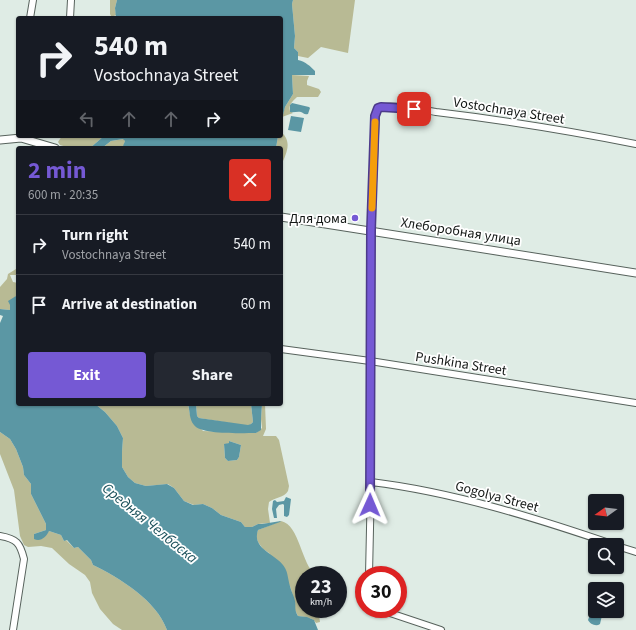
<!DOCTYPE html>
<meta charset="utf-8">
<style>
:root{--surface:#171b24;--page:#242831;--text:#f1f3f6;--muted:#9ea1a6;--line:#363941;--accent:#7559d4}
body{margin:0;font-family:"Source Sans 3",sans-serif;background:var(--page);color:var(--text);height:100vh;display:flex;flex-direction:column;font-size:15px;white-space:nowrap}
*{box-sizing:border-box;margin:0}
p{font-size:13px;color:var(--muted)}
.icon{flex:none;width:22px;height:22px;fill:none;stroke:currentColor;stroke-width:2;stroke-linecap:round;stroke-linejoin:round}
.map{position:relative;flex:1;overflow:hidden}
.drawer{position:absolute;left:16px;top:146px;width:267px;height:260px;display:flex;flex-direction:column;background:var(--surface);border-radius:4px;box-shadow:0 1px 3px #0004}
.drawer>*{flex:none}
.guide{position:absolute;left:16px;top:16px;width:267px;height:122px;border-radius:4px;box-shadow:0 1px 3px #0004;background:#171b24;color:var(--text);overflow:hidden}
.needle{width:26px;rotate:255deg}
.buttons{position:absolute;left:588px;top:494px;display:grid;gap:8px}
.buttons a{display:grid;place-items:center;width:36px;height:36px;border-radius:4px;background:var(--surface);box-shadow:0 1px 3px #0004;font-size:20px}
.speed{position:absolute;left:295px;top:566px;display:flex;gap:8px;font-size:20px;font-weight:700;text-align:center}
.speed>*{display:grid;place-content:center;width:52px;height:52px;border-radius:50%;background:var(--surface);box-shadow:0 1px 3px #0004;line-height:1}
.speed small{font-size:10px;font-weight:400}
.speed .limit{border:6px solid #d22;background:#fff;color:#111}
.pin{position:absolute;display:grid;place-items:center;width:34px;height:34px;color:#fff;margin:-17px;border-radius:8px;box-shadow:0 2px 6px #0006}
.me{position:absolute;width:44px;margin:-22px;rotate:1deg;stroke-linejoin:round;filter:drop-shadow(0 0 3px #0008)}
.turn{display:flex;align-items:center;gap:14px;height:84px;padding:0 12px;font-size:18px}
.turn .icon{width:52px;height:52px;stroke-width:2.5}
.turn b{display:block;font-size:28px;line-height:34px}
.lanes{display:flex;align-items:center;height:38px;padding:0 12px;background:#0003;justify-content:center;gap:20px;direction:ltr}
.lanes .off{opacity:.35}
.round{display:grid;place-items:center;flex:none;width:42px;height:42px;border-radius:4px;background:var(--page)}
.overview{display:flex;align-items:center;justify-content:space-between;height:68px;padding:0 12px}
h1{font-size:24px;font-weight:700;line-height:30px;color:var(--accent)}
.cta{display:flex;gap:8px;margin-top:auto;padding:8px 12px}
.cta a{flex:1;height:46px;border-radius:4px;background:var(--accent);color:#fff;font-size:16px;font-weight:700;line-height:46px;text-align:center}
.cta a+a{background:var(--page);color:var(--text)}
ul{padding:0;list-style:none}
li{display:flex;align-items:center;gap:12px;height:60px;padding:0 12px;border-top:1px solid var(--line)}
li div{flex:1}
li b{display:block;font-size:15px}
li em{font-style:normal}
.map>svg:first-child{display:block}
.green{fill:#b8ba94;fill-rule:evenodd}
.water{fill:#5b97a4}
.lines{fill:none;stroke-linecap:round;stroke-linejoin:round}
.minor-casing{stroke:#57625c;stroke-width:8}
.tertiary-casing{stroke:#57625c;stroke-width:9}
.minor{stroke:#fff;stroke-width:6}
.tertiary{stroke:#fff;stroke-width:7}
.route-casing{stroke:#4c3a8a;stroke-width:10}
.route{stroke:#7559d4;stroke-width:7}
.slow{stroke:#f59e0b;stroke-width:7}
.poi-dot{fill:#7559d4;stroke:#fff;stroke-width:1.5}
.labels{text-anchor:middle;stroke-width:3.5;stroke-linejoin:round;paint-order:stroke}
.street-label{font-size:14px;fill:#141816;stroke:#fff}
.poi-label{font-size:14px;fill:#141816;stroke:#fff;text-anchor:end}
.water-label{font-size:15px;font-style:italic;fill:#1c515b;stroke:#fff}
</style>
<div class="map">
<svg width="636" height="630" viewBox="0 0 636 630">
<rect width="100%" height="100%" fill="#dfece5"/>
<path class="green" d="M 110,0 L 117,0 L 115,8 L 116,15 L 114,16 L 111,16 L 110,14 Z
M 293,0 L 355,0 L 348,53 L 321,47 L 308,58 L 298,56 L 298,52 L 294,48 L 295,36 L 292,4 Z
M 292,75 L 309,76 L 307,81 L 307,85 L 319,89 L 321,92 L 318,97 L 297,97 C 293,101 288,105 290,111 L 293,113 L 282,117 L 285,107 L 293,94 Z
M 281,132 C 293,142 286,154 281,166 L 281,148 L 276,148 L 278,136 L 281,136 Z
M 62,136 L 104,136 L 90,148 L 70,148 L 60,145 L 58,142 Z
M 124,139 L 125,141 L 123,148 L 102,148 L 111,141 Z
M 18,262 L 18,275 L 10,275 L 13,282 L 18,283 L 16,296 L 10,305 L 10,310 L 0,309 L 0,287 L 7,279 L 8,274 L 16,269 Z
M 95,404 L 188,404 L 190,415 L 203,431 L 256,433 L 262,428 L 261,419 L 262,404 L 265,404 L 266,429 L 263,436 L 276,436 L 279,440 L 289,486 L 288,491 C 284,498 275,497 269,502 L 268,509 L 270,523 L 258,524 L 252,527 L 245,527 L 241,522 L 221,515 L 212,508 L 203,504 L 194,505 L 184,501 L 174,488 L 168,484 L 146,486 L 135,483 L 128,477 L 122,467 L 122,452 L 123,438 L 117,426 L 105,412 ZM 229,441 L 241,445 L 239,457 L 237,460 L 228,461 L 225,458 L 224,445 L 229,443 Z
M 196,404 L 251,404 L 253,422 L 251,424 L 248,426 L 199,418 L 197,416 Z
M 0,432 L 10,439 L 16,449 L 23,467 L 24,475 L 31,484 L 31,494 L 46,524 L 46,530 L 34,534 L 34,539 L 49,531 L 61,535 L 64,541 L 66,540 L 74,548 L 78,547 L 91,560 L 93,565 C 120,578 157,601 167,630 L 122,630 L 113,624 L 100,609 L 92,593 L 90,582 L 85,575 L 69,564 L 52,548 L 41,546 L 28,547 L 24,545 L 20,536 L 14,490 L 0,454 Z
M 281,521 C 300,525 301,565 316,575 L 304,575 L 304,609 L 320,609 L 319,615 L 320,622 L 316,623 C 312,617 305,617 298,616 L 295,610 L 295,603 L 290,586 L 269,553 L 263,549 L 258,542 L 256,536 L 258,530 Z"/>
<path class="water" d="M 117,0 L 293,0 L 292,4 L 295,36 L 294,48 L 298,52 L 298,60 C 306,62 310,66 315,71 L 315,75 L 292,75 L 293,94 L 285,107 L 281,123 L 281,18 L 116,18 L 115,8 Z
M 292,103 L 309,107 L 310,108 L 308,114 C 304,115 304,113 301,112 C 297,111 294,113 290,112 L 290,105 Z
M 291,116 L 304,118 L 301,132 L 288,130 Z
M 104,136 L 278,136 L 276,148 L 123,148 L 123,146 L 125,141 L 123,139 L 111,141 L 102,148 L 90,148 Z
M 18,288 L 18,404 L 95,404 L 105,412 L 117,426 L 123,438 L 122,452 L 122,467 L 128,477 L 135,483 L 146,486 L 167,484 L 174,488 L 184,501 L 193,505 L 203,504 L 212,508 L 221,515 L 241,522 L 245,527 L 252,527 L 258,524 L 262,524 L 281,521 L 280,522 L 258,530 C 251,550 278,554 285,568 C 288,573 288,580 290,586 C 291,591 294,596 295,601 C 296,608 294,609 298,616 L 307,617 L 314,620 L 318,630 L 167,630 C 157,601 120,578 93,565 L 91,560 L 78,547 L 74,548 L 67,540 L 64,541 L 61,535 L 49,531 C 46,537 41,542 34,539 L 34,534 L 46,530 L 46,524 L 31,494 L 31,484 L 24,475 L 23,467 L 16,449 L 10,439 L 0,432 L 0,323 L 3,316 L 0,315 L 0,309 L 10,310 L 10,305 L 8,301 L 16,296 Z
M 188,404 L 196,404 L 197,416 L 199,418 L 248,425 L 251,424 L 253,422 L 251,404 L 262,404 L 261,419 L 261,430 L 256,433 C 243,433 201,435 194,425 C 189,419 190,411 188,404 Z
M 229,441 L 241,445 L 239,457 L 237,460 L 228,461 L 225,458 L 224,444 L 229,443 Z
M 286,497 L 291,499 L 289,515 L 287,517 L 284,516 L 284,505 L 283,504 L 279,505 L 276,509 L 277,518 L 274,518 L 272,509 L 273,501 L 275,500 L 277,502 L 284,501 Z
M 595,599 L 595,611 L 603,611 L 600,624 C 596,627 590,624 588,620 L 592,609 L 593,601 Z"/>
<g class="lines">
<defs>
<path id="minor" d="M 30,18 L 33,0
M 70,18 L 71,0
M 281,349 L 370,361 L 636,403
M 371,482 C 453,492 536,518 615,545
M 0,536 C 17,539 20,543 24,559 L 13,630
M 617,546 L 636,552
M 369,575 L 371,482 L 371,230 L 376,112 L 378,108 C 389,103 424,110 436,112 C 503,120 570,131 636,144
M 378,609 L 441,630"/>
<path id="tertiary" d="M 0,140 L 21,138 L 55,148
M 281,217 L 636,273"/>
</defs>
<use href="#minor" class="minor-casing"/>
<use href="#tertiary" class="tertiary-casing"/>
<use href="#minor" class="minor"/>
<use href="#tertiary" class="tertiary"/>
</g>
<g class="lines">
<defs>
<path id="route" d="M 370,505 L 371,230 L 375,116 L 378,108 L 381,107 L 414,109"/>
</defs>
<use href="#route" class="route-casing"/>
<use href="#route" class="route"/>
<path class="slow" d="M 372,208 L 375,122"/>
</g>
<circle class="poi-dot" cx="355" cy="218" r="4"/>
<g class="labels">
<g class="street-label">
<text transform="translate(509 110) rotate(9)" y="5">Vostochnaya Street</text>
<text transform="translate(461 231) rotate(9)" y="5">Хлеборобная улица</text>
<text transform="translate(461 363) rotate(9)" y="5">Pushkina Street</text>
<text transform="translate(497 496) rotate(15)" y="5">Gogolya Street</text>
</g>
<g class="poi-label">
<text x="347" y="223">Для дома</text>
</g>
<g class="water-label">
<text transform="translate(150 523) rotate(39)" y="5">Средняя Челбаска</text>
</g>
</g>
</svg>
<div class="buttons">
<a><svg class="needle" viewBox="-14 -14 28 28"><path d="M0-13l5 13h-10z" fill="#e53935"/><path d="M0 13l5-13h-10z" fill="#9ea1a6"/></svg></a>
<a><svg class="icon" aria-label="search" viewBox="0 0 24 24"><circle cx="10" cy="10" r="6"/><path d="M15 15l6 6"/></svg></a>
<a><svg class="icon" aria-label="layers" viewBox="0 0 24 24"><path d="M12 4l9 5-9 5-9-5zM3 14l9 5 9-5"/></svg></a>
</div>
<div class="speed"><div>23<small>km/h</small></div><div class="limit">30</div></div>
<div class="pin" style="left:414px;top:109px;background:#d93025"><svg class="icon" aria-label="arrive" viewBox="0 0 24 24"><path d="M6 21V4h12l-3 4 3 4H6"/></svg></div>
<svg class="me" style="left:370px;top:505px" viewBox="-20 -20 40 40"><path d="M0-17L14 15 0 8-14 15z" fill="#7559d4" stroke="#fff" stroke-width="4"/></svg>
<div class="guide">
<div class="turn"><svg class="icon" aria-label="right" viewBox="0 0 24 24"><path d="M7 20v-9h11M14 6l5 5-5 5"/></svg><div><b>540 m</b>Vostochnaya Street</div></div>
<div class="lanes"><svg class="icon off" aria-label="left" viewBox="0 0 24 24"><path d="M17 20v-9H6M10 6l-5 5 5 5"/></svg><svg class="icon off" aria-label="ahead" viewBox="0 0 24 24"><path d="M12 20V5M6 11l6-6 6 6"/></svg><svg class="icon off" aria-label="ahead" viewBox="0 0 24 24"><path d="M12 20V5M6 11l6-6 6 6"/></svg><svg class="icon" aria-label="right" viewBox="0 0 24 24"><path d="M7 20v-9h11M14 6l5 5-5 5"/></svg></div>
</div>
<section class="drawer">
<div class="overview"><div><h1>2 min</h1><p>600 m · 20:35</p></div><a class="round" style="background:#d93025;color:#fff"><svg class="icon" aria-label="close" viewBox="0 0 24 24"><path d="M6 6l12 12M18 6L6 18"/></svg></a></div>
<ul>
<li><svg class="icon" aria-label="right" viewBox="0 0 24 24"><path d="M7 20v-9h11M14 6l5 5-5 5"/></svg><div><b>Turn right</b><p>Vostochnaya Street</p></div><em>540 m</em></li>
<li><svg class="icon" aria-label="arrive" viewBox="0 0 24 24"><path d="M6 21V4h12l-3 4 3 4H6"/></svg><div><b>Arrive at destination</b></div><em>60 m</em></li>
</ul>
<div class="cta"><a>Exit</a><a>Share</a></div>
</section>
</div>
